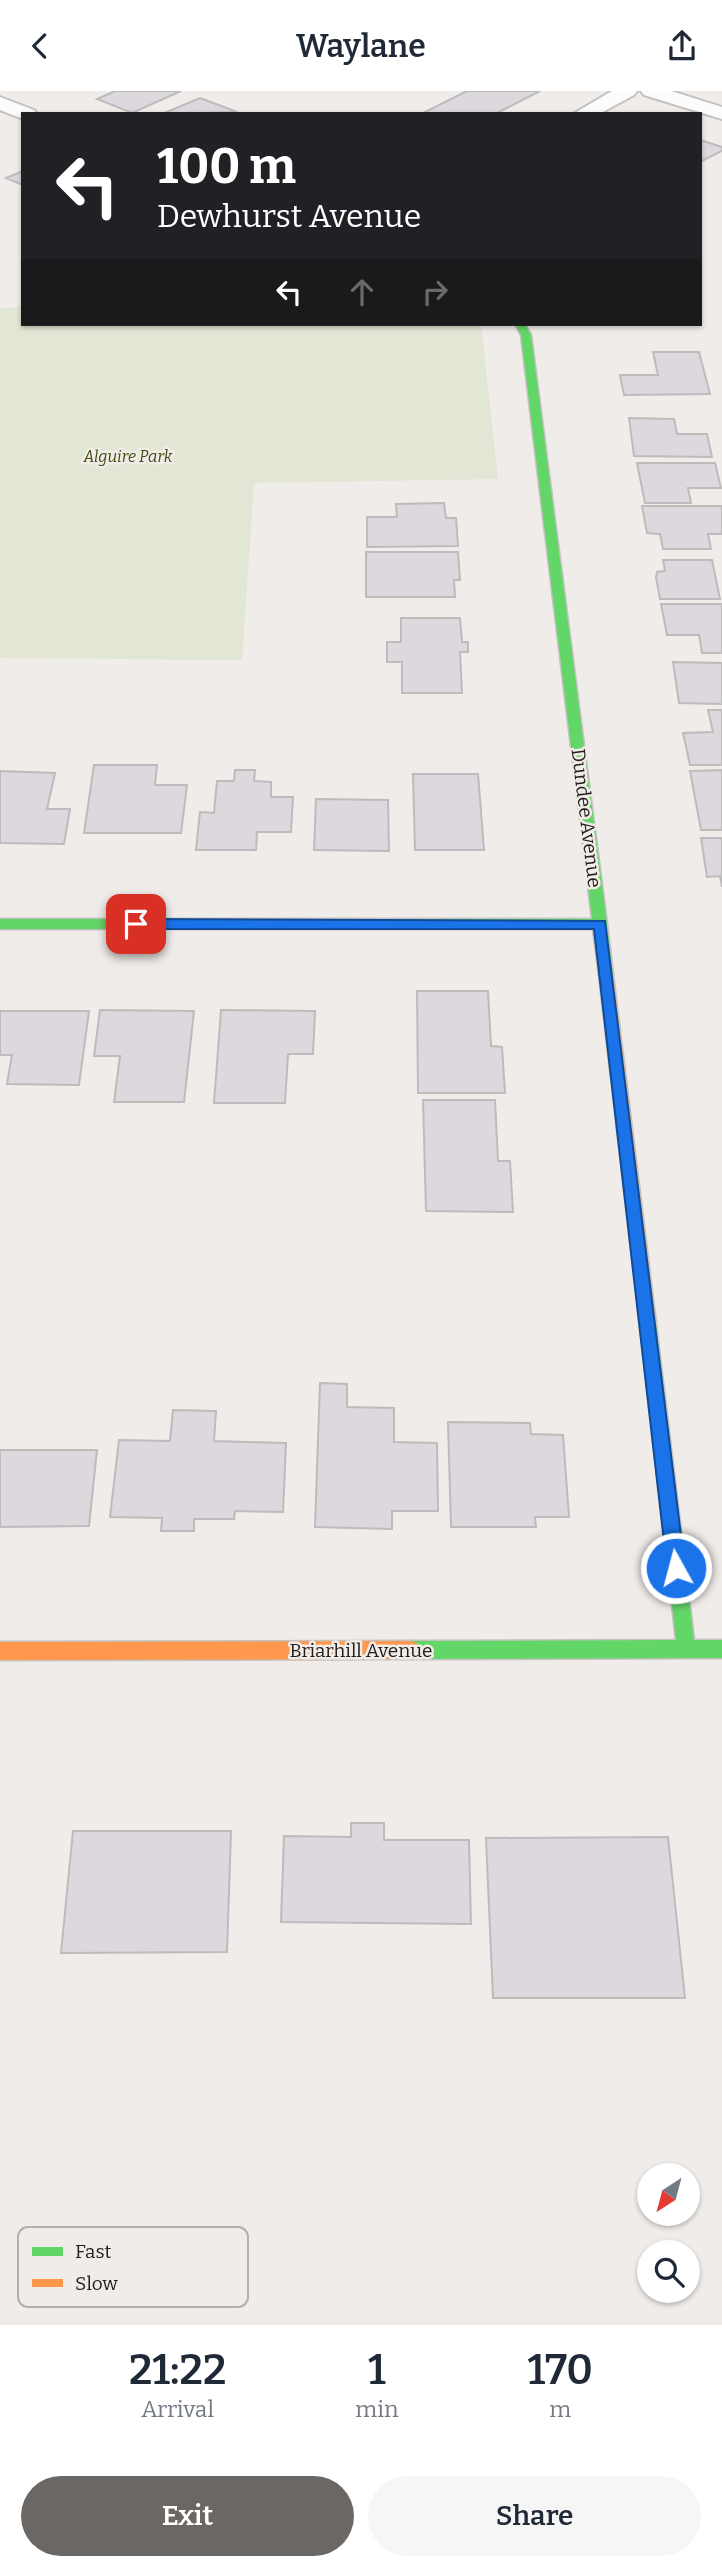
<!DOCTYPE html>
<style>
:root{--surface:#fff;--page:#f6f6f7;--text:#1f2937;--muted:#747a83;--accent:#6a6765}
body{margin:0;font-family:Bitter,serif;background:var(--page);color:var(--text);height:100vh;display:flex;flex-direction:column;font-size:26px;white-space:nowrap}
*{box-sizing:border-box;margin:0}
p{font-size:23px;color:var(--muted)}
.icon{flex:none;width:38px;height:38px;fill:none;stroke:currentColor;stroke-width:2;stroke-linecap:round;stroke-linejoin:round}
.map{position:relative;height:2234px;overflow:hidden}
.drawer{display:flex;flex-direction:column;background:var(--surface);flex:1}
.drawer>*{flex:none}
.top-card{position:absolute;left:21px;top:21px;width:681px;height:214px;border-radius:0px;box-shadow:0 2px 5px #0004;background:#202124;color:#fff;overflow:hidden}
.needle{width:46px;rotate:216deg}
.fabs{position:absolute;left:637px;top:2072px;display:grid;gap:14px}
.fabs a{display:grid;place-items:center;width:63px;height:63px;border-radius:50%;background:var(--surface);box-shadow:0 2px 5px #0004;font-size:35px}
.pin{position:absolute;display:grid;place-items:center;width:60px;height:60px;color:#fff;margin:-30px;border-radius:14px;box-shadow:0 4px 10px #0006}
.me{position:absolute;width:77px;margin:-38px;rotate:353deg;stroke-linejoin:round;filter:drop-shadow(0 0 5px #0008)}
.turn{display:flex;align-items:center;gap:24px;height:147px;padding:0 21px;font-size:32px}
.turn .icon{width:91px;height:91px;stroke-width:2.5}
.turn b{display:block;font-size:49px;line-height:60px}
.lanes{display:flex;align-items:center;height:66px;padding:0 21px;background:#0003;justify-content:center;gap:35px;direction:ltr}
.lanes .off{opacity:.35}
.eta{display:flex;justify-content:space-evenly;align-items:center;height:119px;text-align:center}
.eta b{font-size:42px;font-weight:600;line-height:49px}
.button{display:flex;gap:14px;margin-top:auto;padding:14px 21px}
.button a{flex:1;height:80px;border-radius:42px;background:var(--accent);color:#fff;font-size:28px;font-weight:600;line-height:80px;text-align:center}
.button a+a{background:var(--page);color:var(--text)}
header{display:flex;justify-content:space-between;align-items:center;height:91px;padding:0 21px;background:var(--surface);font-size:32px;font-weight:600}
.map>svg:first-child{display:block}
.green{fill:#e2e6d4}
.building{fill:#dcd8de;stroke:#bdbbbb;stroke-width:2}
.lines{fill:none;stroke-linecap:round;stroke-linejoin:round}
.street-casing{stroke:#c5c3c1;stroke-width:4}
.fast-casing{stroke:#c5c3c1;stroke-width:3}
.slow-casing{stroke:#c5c3c1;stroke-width:3}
.street{fill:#fdfcfc;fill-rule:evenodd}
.fast{fill:#63d668;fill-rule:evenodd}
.slow{fill:#ff974d;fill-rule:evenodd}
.route{fill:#1a73e8;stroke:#114b97;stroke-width:2}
.labels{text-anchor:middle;stroke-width:5;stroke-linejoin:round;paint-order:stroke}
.far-park-label{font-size:16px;font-style:italic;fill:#404e12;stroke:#f1ece7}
.street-label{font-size:19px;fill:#22201e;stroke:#f1ece7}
.key{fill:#f1ece7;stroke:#b3afab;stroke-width:2}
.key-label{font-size:19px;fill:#22201e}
</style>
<header><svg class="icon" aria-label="back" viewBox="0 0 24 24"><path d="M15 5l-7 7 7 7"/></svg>Waylane<svg class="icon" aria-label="share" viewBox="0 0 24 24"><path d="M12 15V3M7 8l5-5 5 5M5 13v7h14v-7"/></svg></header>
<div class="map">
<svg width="722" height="2234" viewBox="0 0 722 2234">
<rect width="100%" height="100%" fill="#efece9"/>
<path class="green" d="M 23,215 L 23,233 L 481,233 L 498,388 L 254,392 L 242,569 L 0,567 L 0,218 Z"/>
<path class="building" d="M 115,0 L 181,0 L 132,22 L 97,8 Z
M 467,0 L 540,0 L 495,23 L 421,23 Z
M 200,7 L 237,21 L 162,23 Z
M 700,49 L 722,56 L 722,60 L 700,71 Z
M 23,80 L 23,94 L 6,87 Z
M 653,261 L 699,261 L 710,303 L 624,304 L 620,284 L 658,284 Z
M 629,327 L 674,328 L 677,343 L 707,343 L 712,366 L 634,365 Z
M 637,372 L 715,372 L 721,397 L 688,397 L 691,412 L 645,412 Z
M 444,412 L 446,427 L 456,427 L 458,455 L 367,456 L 367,426 L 397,426 L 396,413 Z
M 642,415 L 722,415 L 722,443 L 708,443 L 711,458 L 663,458 L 660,443 L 647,442 Z
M 366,461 L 458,461 L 460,489 L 454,489 L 455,506 L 366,506 Z
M 663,469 L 712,469 L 720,508 L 660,508 L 656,486 L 657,481 L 665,480 Z
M 661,513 L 722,513 L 722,562 L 702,562 L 699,544 L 667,544 Z
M 401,527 L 460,527 L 462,551 L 468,551 L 468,561 L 460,561 L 462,602 L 402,602 L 402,571 L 387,571 L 387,551 L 401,551 Z
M 673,571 L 722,572 L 722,613 L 679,612 Z
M 708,619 L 722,619 L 722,674 L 690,674 L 683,642 L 713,641 Z
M 94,674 L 157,674 L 155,694 L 187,694 L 181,742 L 84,742 Z
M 235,679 L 255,679 L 254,690 L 271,691 L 271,706 L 293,706 L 291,741 L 257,741 L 256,759 L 196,759 L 200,721 L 214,722 L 217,690 L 234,690 Z
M 722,679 L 722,739 L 701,739 L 690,680 Z
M 0,680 L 55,682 L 47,718 L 70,718 L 64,753 L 0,752 Z
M 413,683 L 478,683 L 484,759 L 415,759 Z
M 316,708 L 388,709 L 389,760 L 314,759 Z
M 701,747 L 722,747 L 722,796 L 720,785 L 707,786 Z
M 417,900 L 488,900 L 491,955 L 502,956 L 505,1002 L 418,1002 Z
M 100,919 L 194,920 L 184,1011 L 114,1011 L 120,965 L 94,965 Z
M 221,919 L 315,920 L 313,963 L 288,963 L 285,1012 L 214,1012 Z
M 0,920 L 89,920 L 79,994 L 7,993 L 12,964 L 0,964 Z
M 423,1009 L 495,1009 L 498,1070 L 510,1070 L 513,1121 L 426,1120 Z
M 320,1292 L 347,1293 L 347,1316 L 394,1317 L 394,1351 L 437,1352 L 438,1420 L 392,1420 L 392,1438 L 315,1436 Z
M 173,1319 L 216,1320 L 214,1350 L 286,1352 L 283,1421 L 235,1420 L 234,1428 L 194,1428 L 194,1440 L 161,1440 L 162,1427 L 110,1426 L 119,1349 L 170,1350 Z
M 448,1331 L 530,1332 L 531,1343 L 563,1344 L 569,1426 L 535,1426 L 536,1436 L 451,1436 Z
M 0,1359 L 97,1359 L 89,1435 L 0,1436 Z
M 351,1732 L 384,1732 L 384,1749 L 469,1749 L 471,1833 L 281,1831 L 284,1745 L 351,1746 Z
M 73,1740 L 231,1740 L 227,1861 L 61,1862 Z
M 668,1746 L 685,1907 L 493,1907 L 486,1747 Z"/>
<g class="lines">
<defs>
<path id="street" d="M 612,0 L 637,0 L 634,4 L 599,23 L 573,23 Z
M 641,0 L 671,0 L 722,16 L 722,28 L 644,4 Z
M 0,6 L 34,19 L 37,23 L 23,23 L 23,28 L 0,19 Z"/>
<path id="fast" d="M 515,233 L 525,233 L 531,244 L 607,833 L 613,884 L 611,888 L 606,889 L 599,884 L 593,838 L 0,838 L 0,828 L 592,828 L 521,244 Z
M 647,1218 L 653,1220 L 655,1225 L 694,1549 L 722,1549 L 722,1567 L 411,1568 L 404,1565 L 402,1559 L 404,1553 L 411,1550 L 676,1549 L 639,1225 L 641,1220 Z"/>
<path id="slow" d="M 606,879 L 613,884 L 655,1225 L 653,1230 L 647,1232 L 641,1230 L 639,1225 L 599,884 Z
M 411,1550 L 418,1553 L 420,1559 L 418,1565 L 411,1568 L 0,1569 L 0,1551 Z"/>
</defs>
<use href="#street" class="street-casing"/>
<use href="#fast" class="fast-casing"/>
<use href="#slow" class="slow-casing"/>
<use href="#street" class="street"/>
<use href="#fast" class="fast"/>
<use href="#slow" class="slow"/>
</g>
<path class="route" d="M 136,828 L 605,830 L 685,1477 L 683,1483 L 676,1485 L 670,1483 L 667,1477 L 594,838 L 136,838 L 129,833 Z"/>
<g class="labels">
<g class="far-park-label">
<text x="128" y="371">Alguire Park</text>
</g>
<g class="street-label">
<text transform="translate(587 727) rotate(83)" y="7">Dundee Avenue</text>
<text x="361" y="1566">Briarhill Avenue</text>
</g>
</g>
<rect x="18" y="2136" width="230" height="80" rx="10" class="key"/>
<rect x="32" y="2156" width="31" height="9" fill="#63d668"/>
<rect x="32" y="2188" width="31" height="8" fill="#ff974d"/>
<g class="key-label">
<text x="75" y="2167">Fast</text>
<text x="75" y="2199">Slow</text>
</g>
</svg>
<div class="fabs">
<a><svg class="needle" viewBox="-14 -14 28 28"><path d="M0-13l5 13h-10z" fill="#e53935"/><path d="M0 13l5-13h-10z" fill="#747a83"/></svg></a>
<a><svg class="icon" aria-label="search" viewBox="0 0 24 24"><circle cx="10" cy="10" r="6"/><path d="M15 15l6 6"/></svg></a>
</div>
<div class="pin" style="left:136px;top:833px;background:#d93025"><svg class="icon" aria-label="arrive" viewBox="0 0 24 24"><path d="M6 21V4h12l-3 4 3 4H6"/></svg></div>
<svg class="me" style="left:676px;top:1477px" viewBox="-20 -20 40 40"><circle r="17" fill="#1a73e8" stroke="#fff" stroke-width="3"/><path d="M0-11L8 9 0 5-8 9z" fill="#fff"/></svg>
<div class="top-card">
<div class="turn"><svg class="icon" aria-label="left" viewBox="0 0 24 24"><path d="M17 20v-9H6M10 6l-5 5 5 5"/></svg><div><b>100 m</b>Dewhurst Avenue</div></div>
<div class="lanes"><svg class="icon" aria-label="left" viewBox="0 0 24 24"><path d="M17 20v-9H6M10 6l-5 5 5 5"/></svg><svg class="icon off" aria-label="ahead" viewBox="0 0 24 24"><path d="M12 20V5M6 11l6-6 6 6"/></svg><svg class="icon off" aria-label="right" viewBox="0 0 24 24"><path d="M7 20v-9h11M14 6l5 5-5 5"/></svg></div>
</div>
</div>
<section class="drawer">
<div class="eta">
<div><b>21:22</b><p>Arrival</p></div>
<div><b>1</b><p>min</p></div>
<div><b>170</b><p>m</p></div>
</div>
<div class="button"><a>Exit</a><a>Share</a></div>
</section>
